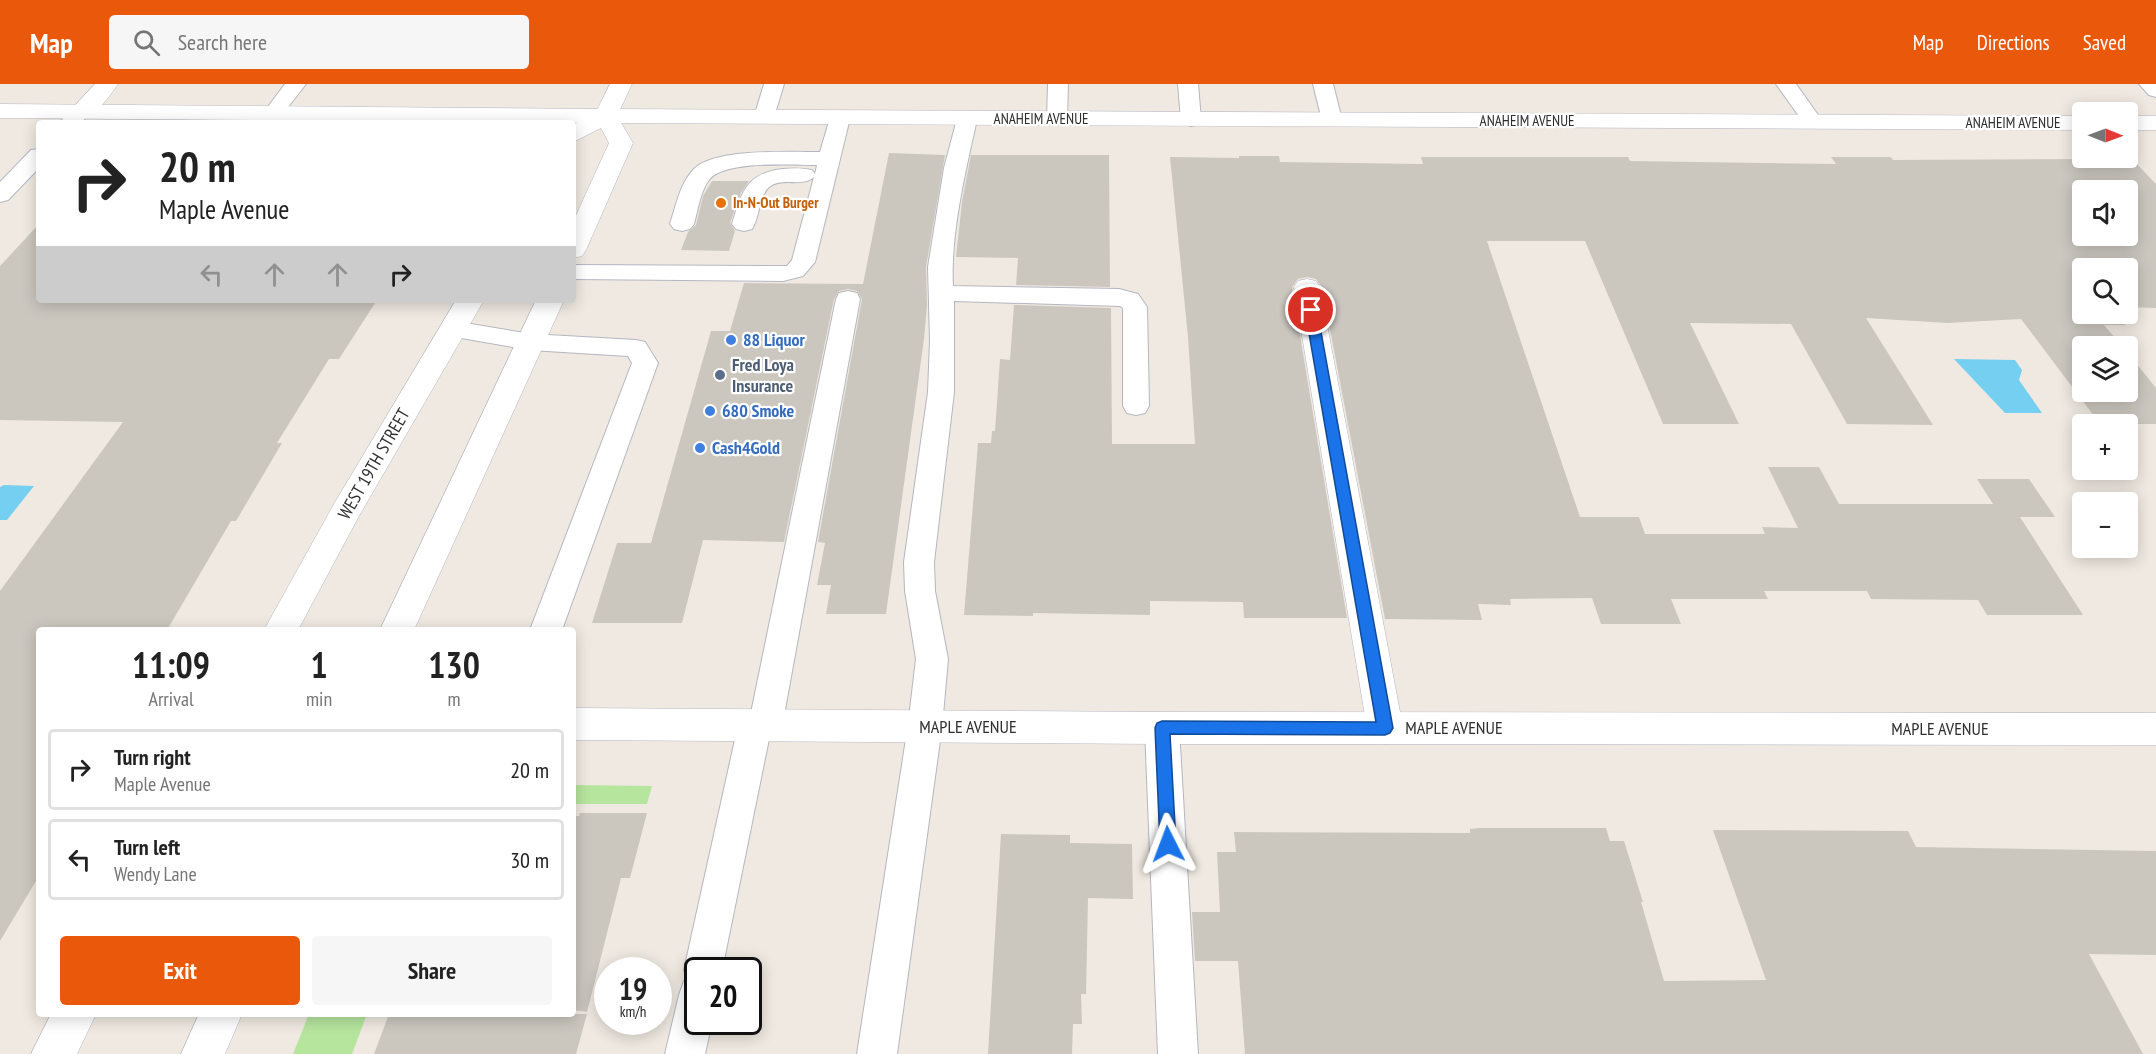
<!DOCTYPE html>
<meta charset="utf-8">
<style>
:root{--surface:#fff;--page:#f6f6f6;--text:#222;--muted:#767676;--line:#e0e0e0;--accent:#ea580c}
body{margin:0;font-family:"PT Sans Narrow",sans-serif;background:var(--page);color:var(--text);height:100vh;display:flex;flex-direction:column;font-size:22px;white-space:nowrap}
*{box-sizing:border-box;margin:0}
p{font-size:20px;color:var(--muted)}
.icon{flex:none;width:33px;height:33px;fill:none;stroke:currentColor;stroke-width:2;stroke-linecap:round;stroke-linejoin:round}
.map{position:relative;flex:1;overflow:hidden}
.sheet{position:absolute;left:36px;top:543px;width:540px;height:390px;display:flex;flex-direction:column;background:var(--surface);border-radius:6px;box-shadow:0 3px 15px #0003}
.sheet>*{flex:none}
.hud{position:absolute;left:36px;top:36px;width:540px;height:183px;border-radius:6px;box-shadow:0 3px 15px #0003;background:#fff;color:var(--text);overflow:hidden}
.needle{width:39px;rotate:91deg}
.controls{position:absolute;left:2072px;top:18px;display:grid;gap:12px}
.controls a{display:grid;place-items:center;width:66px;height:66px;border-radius:6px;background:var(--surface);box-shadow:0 3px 15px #0003;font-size:30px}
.speed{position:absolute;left:594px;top:873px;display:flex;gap:12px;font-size:30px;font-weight:700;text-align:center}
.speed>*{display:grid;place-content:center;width:78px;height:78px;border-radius:50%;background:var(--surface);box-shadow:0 3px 15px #0003;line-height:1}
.speed small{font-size:15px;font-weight:400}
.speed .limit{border:3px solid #111;border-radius:9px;background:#fff;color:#111}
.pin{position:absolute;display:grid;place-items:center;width:51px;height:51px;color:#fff;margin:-26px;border:3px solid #fff;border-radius:50%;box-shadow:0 2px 6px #0007}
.me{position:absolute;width:66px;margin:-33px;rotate:357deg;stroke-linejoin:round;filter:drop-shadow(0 0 4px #0008)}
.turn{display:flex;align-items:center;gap:21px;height:126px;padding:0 24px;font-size:27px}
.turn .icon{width:78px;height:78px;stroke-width:2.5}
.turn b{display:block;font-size:42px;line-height:51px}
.lanes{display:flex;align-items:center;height:57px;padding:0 24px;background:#0003;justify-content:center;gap:30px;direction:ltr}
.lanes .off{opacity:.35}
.eta{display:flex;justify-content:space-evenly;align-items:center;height:102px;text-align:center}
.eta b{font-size:36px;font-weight:700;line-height:42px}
.primary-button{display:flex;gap:12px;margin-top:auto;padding:12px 24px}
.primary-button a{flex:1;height:69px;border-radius:6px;background:var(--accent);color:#fff;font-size:24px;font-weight:700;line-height:69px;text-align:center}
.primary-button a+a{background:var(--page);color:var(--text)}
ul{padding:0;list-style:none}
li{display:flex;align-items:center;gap:18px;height:81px;margin:0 12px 9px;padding:0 12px;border:3px solid var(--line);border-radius:6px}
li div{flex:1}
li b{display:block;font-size:22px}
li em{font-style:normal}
header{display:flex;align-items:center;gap:36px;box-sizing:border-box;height:84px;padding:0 30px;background:var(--accent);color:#fff}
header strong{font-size:28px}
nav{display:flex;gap:33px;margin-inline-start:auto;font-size:21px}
.search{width:420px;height:54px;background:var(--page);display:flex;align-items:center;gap:15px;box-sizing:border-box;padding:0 21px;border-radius:6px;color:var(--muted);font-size:22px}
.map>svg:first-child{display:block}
.green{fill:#b6e59e}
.water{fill:#75cff0}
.building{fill:#cbc7bf;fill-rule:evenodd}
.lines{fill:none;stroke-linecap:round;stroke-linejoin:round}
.service-casing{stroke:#b4b7c1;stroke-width:2}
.minor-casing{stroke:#b4b7c1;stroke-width:1}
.tertiary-casing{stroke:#b4b7c1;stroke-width:1}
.secondary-casing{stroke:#b4b7c1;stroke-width:1}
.service{fill:#fff;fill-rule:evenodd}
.minor{fill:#fff;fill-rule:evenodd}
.tertiary{fill:#fff;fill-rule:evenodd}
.secondary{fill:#fff;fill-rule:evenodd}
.route{fill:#1a73e8;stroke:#114b97;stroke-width:1.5}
.food-dot{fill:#e8710a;stroke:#fff;stroke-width:2}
.shop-dot{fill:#3f7fe0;stroke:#fff;stroke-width:2}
.service-dot{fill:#5c6f8a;stroke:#fff;stroke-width:2}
.labels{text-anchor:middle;stroke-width:4.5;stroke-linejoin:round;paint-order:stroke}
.far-street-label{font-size:15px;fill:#2e2e2e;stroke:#fff}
.far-food-label{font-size:15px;font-weight:bold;fill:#c56008;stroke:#fff;text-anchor:start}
.shop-label{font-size:18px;font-weight:bold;fill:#366cbe;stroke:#fff;text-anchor:start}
.service-label{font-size:18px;font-weight:bold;fill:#4e5e75;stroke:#fff;text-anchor:start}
.street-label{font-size:18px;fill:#2e2e2e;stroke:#fff}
</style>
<header>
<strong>Map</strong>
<div class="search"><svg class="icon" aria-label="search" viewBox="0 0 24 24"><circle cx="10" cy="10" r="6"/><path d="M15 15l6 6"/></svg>Search here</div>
<nav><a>Map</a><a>Directions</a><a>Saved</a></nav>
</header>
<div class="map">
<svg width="2156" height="970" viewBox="0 0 2156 970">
<rect width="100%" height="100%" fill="#efe9e1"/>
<path class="green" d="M 573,701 L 652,702 L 647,720 L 573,720 Z
M 309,930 L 367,930 L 352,970 L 293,970 Z"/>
<path class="water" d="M 1954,275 L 2015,276 L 2022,286 L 2019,296 L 2042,329 L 2005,329 Z
M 4,401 L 34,402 L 7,436 L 0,436 L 0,403 Z"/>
<path class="building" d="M 889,69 L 945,71 L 926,183 L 927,221 L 924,255 L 886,530 L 826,530 L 831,501 L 817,501 L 825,459 L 818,458 L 862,215 L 857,207 L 848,205 L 839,207 L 834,215 L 784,458 L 703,456 L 682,539 L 592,539 L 617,459 L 651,459 L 711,247 L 730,247 L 744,199 L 863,200 Z
M 971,71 L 1109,71 L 1110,203 L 1016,201 L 1018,174 L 956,173 L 962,118 Z
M 1239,72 L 1279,72 L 1280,78 L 1423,80 L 1421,73 L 1628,73 L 1630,77 L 1836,80 L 1831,73 L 1891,73 L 1893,76 L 2114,75 L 2117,78 L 2135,78 L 2156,100 L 2156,224 L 2127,223 L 2127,184 L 2082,184 L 2082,230 L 2116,230 L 2126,241 L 2104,241 L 2122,262 L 2082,262 L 2082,308 L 2127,308 L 2127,268 L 2156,304 L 2156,340 L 2100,340 L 2021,235 L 1947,239 L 1866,234 L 1933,341 L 1847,340 L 1791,240 L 1690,239 L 1739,340 L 1663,340 L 1585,157 L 1487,157 L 1580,433 L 1639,433 L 1645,450 L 1765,450 L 1762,443 L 1798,444 L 1768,383 L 1819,383 L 1839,420 L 1993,420 L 1977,395 L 2029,395 L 2055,433 L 2020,433 L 2083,531 L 1987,531 L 1978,516 L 1871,515 L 1867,507 L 1764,507 L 1768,515 L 1671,515 L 1681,540 L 1601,540 L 1592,514 L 1510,515 L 1511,521 L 1478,520 L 1482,536 L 1385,535 L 1322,203 L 1316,195 L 1307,193 L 1298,195 L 1292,203 L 1347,534 L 1244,534 L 1243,518 L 1150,517 L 1150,531 L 1033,529 L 1033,532 L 964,531 L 978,359 L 991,359 L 992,347 L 995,347 L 1000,275 L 1010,276 L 1014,221 L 1111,224 L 1112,360 L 1195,360 L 1188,253 L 1170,73 L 1239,74 ZM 2082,106 L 2127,106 L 2127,152 L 2082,152 Z
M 712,97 L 749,97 L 741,109 L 730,139 L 735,147 L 729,167 L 681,166 L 688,148 L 696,141 L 703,112 Z
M 39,140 L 39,216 L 377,216 L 339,275 L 329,275 L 277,359 L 282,359 L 236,437 L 231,437 L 167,546 L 39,546 L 39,792 L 0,857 L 0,507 L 123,338 L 0,336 L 0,182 Z
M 580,729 L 647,729 L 630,794 L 621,794 L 587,928 L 573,926 L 573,732 L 579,732 Z
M 1479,744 L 1606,744 L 1610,757 L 1624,757 L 1643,818 L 1641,818 L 1664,897 L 1766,896 L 1713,746 L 1908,747 L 1916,763 L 2156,767 L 2156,871 L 2089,870 L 2143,970 L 1245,970 L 1238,877 L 1195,877 L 1192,828 L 1220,828 L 1217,768 L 1236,768 L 1234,748 L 1470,749 L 1470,745 Z
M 1001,750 L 1070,751 L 1070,759 L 1132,760 L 1133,815 L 1088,814 L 1086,910 L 1081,910 L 1082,940 L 1073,940 L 1072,970 L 988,970 Z
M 389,930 L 587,930 L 576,970 L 374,970 Z"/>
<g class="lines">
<defs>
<path id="service" d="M 285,0 L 306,0 L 281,32 L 274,34 L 267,32 L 264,28 Z
M 764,0 L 784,0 L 774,33 L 771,37 L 764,39 L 757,37 L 754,33 Z
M 1048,0 L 1068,0 L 1067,35 L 1064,39 L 1057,41 L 1050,39 L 1047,35 Z
M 1178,0 L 1198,0 L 1201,36 L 1198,40 L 1191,42 L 1184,40 L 1181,36 Z
M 1313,0 L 1333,0 L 1342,36 L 1339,40 L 1332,42 L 1325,40 L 1322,36 Z
M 1776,0 L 1796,0 L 1823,38 L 1820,42 L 1813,44 L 1806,42 Z
M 2139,0 L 2156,0 L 2156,13 L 2149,11 Z
M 81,21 L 88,23 L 91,27 L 81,39 L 59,39 L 74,23 Z
M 840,28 L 847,30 L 850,34 L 815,178 L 803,192 L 783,197 L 573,195 L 573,181 L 787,182 L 792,176 L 814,93 C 802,104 781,92 768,104 C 758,115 760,133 752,145 L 744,147 L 736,145 L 732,140 C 742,108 746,89 783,85 C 793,84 802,84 812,86 L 815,90 L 817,81 C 793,81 723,76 709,96 C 700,108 698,126 694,140 L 690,145 L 682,147 L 674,145 L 670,140 C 676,122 680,99 694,85 C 715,64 791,68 820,68 L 830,34 L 833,30 Z
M 967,29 L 974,31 L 977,35 C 966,86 950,150 953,202 L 1119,205 L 1138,210 L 1147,223 L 1149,322 L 1145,329 L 1136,331 L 1127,329 L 1123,322 L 1123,224 L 1120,222 L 954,217 L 954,308 L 934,478 L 935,507 L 948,575 L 942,642 L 897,970 L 857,970 L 908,642 L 916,575 L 905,507 L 904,478 L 928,308 L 930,257 L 928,183 L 944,84 L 957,35 L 960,31 Z
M 39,65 L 39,84 L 8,116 L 0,118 L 0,98 L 31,66 Z
M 848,207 L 857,209 L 860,215 L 782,642 L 777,652 L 769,655 L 722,886 L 698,886 L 698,938 L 712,938 L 705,970 L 665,970 L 679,911 L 684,897 L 688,896 L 684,886 L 738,642 L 743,632 L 751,629 L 836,215 L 839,209 Z
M 453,237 L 530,250 L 636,256 L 645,258 L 658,279 L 562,546 L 530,546 L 632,279 L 628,272 L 530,266 L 444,251 L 440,245 L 444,239 Z
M 1162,630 L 1174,634 L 1179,644 L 1198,970 L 1158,970 L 1145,644 L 1150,634 Z"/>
<path id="minor" d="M 95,0 L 118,0 C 108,15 92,37 73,32 L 70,27 Z
M 606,25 L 2082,32 L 2082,46 L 606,39 L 598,37 L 595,32 L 598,27 Z
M 2127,32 L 2156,32 L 2156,46 L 2127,46 Z
M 1307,195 L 1316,197 L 1320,203 L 1403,644 L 1398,655 L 1385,660 L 1372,655 L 1367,644 L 1294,203 L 1298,197 Z"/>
<path id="tertiary" d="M 0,20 L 606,25 L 614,27 L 617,32 L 614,37 L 606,39 L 0,34 Z
M 573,624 L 1162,628 L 2156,629 L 2156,661 L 1162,660 L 573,656 Z"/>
<path id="secondary" d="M 610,0 L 632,0 L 617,32 L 633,59 L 586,166 L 582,172 L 573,174 L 573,138 L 609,59 L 601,44 L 573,58 L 573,41 L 596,28 Z
M 456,216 L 484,216 L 359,432 L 298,546 L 264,546 L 334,420 Z
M 536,216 L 564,216 L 414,546 L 380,546 Z
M 51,930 L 96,930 L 77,970 L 31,970 Z
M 199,930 L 242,930 L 225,970 L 181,970 Z"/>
</defs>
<use href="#service" class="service-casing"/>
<use href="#minor" class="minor-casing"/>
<use href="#tertiary" class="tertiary-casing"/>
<use href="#secondary" class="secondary-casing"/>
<use href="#service" class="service"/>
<use href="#minor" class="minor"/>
<use href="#tertiary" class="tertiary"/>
<use href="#secondary" class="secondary"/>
</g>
<path class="route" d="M 1311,222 L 1317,226 L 1393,644 L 1390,649 L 1385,651 L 1170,650 L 1176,760 L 1174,766 L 1168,768 L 1162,766 L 1160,760 L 1155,644 L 1157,639 L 1162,637 L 1376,638 L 1305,226 Z"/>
<circle class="food-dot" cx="721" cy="119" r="6"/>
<g class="shop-dot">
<circle cx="731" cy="256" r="6"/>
<circle cx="710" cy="327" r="6"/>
<circle cx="700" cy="364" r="6"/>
</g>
<circle class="service-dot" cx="720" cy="291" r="6"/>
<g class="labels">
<g class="far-street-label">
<text x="1041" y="40">ANAHEIM AVENUE</text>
<text x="1527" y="42">ANAHEIM AVENUE</text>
<text x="2013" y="44">ANAHEIM AVENUE</text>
</g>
<g class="far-food-label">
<text x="733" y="124">In-N-Out Burger</text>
</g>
<g class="shop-label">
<text x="743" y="262">88 Liquor</text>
<text x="722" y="333">680 Smoke</text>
<text x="712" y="370">Cash4Gold</text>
</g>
<g class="service-label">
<text x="732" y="287">Fred Loya<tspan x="732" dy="21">Insurance</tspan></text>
</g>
<g class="street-label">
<text transform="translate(374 380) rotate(-60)" y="6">WEST 19TH STREET</text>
<text x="968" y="649">MAPLE AVENUE</text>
<text x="1454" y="650">MAPLE AVENUE</text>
<text x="1940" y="651">MAPLE AVENUE</text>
</g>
</g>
</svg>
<div class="controls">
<a><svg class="needle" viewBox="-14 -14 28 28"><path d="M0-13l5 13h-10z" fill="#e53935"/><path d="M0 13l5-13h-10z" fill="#767676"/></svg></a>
<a><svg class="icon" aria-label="sound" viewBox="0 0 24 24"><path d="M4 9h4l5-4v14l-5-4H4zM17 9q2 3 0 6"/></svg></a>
<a><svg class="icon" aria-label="search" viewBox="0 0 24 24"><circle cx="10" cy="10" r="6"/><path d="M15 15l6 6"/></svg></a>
<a><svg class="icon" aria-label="layers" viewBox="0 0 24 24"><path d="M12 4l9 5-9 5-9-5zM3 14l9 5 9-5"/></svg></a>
<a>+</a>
<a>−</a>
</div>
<div class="speed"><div>19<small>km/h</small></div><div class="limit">20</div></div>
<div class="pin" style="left:1311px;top:226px;background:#d93025"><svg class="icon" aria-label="arrive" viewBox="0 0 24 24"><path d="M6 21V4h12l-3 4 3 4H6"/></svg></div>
<svg class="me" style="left:1168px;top:760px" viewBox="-20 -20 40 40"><path d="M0-17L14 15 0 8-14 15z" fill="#1a73e8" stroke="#fff" stroke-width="4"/></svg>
<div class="hud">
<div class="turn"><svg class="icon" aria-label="right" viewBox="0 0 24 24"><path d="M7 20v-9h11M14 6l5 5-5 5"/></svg><div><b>20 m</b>Maple Avenue</div></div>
<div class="lanes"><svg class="icon off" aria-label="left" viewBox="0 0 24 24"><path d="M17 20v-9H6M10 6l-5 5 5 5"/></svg><svg class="icon off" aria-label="ahead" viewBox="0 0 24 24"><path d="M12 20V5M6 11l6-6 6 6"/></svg><svg class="icon off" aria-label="ahead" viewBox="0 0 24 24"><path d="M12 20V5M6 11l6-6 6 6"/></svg><svg class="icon" aria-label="right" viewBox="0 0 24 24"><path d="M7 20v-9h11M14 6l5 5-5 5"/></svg></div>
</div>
<section class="sheet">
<div class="eta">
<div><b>11:09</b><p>Arrival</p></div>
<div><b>1</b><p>min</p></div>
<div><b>130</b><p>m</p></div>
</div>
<ul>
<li><svg class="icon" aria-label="right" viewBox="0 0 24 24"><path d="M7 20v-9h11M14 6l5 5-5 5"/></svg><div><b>Turn right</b><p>Maple Avenue</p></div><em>20 m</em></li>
<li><svg class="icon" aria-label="left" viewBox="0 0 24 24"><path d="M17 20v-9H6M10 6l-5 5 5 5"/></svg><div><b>Turn left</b><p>Wendy Lane</p></div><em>30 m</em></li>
</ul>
<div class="primary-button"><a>Exit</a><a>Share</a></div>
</section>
</div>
